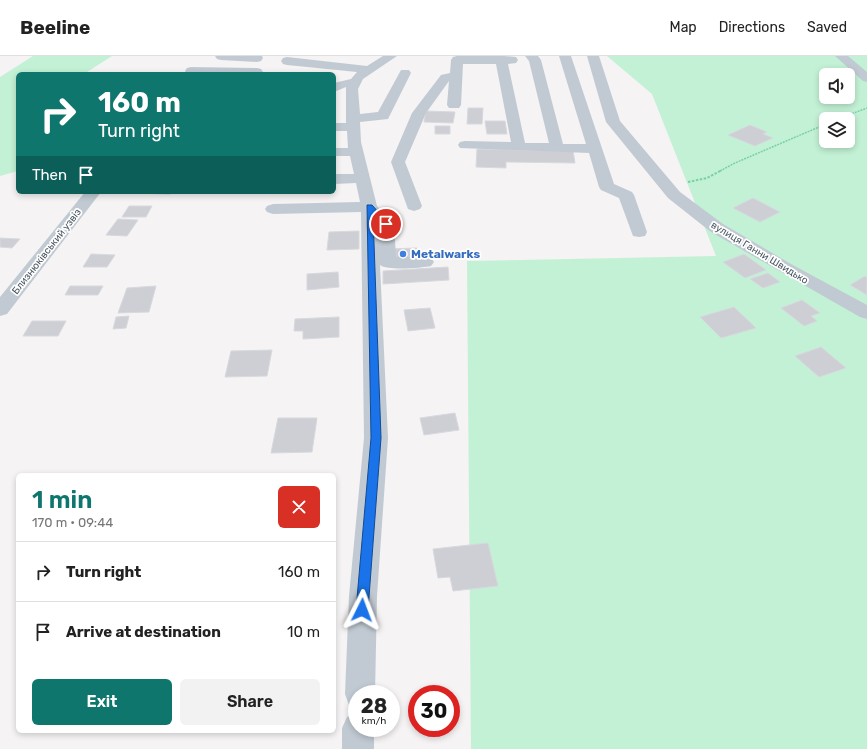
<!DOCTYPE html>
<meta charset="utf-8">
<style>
:root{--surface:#fff;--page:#f2f2f2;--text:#222;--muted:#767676;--line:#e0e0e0;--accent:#0f766e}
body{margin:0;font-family:Rubik,sans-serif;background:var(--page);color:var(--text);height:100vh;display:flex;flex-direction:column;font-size:15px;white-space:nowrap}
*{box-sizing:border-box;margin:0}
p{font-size:13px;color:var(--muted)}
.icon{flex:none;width:22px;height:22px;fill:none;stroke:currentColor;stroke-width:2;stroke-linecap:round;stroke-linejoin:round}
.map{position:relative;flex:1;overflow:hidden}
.drawer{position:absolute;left:16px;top:417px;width:320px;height:260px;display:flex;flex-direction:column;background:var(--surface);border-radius:6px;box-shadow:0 2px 6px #0003}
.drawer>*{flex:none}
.banner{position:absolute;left:16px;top:16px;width:320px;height:122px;border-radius:6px;box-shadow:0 2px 6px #0003;background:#0f766e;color:#fff;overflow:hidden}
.fabs{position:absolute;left:819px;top:12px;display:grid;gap:8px}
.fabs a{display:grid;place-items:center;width:36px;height:36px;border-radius:6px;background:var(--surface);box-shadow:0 2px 6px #0003;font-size:20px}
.speed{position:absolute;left:348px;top:629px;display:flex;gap:8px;font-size:20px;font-weight:700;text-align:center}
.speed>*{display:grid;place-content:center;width:52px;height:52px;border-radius:50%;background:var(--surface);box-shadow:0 2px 6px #0003;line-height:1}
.speed small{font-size:10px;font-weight:400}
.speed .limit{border:6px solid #d22;background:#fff;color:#111}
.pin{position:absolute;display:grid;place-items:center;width:34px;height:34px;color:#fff;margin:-17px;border:2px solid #fff;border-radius:50%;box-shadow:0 1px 4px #0007}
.me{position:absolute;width:44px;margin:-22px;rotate:3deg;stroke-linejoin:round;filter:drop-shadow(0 0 3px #0008)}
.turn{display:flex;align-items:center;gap:14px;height:84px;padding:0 16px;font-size:18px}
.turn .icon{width:52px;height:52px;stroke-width:2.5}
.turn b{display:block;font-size:28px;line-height:34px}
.then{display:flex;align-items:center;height:38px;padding:0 16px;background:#0003;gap:8px;font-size:15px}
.round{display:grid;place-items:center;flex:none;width:42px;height:42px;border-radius:6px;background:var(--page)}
.head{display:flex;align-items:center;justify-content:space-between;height:68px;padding:0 16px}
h1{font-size:24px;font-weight:600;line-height:30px;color:var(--accent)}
.button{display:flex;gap:8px;margin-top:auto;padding:8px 16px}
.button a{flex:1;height:46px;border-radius:6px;background:var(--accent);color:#fff;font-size:16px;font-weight:600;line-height:46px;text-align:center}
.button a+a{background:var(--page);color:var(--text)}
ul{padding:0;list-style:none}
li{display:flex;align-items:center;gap:12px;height:60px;padding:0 16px;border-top:1px solid var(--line)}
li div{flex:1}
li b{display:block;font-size:15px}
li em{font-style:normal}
header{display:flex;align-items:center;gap:24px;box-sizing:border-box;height:56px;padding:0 20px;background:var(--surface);border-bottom:1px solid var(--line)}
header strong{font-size:19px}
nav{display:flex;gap:22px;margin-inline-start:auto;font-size:14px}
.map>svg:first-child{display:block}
.green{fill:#c3f1d5;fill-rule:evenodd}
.building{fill:#cdcfd5;stroke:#d7d9de}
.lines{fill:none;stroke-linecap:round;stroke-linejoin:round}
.path-far1{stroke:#7ad0a6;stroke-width:1.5;stroke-dasharray:2 1;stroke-linecap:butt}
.path{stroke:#7ad0a6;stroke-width:2;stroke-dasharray:2.5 1.5;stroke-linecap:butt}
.minor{fill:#c1cad2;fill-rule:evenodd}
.route{fill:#1a73e8;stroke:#114b97}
.shop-dot{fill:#3f7fe0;stroke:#fff;stroke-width:1.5}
.labels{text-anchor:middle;stroke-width:3.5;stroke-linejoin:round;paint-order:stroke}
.far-street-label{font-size:10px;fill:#4a5661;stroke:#fff}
.shop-label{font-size:12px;font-weight:bold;fill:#366cbe;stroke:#fff;text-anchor:start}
</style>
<header>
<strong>Beeline</strong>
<nav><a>Map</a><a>Directions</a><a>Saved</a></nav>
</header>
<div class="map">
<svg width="867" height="693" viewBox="0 0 867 693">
<rect width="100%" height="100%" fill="#f5f3f3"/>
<path class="green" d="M 33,0 L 112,0 L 84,18 L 18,18 L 18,115 L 0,120 L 0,21 Z
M 607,0 L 867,0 L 867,693 L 471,693 L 467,205 L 716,200 L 652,38 ZM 826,19 L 848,19 L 848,41 L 826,41 ZM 826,63 L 848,63 L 848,85 L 826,85 Z"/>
<path class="building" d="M 468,52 L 483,52 L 482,68 L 467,68 Z
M 426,55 L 455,56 L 453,67 L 424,66 Z
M 485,65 L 505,65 L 507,78 L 487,78 Z
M 750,69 L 767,76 L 763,78 L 773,82 L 755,90 L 728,79 Z
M 435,70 L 450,70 L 450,78 L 435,78 Z
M 477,93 L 573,95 L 575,107 L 506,106 L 506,112 L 476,111 Z
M 133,136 L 172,136 L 170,138 L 132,137 Z
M 753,142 L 780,156 L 760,166 L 733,152 Z
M 129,150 L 152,150 L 146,161 L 122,161 Z
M 118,163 L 138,164 L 127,180 L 106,179 Z
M 359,175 L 359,193 L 327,194 L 329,176 Z
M 0,182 L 20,183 L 12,192 L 0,191 Z
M 417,192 L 418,203 L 389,204 L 389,193 Z
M 91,198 L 115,199 L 107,211 L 83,211 Z
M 744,198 L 766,214 L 745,222 L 723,206 Z
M 448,211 L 449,224 L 383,228 L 383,215 Z
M 338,216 L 339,231 L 307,234 L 307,218 Z
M 768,217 L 780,226 L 763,232 L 750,223 Z
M 865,220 L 867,222 L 867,239 L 850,229 Z
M 70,230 L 103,230 L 98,239 L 65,239 Z
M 156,230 L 149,256 L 118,257 L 127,232 Z
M 802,244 L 820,257 L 811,260 L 817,265 L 804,270 L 781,252 Z
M 734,251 L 756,272 L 721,282 L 700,261 Z
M 430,252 L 435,272 L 408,275 L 404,254 Z
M 129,260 L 126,272 L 113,273 L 116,261 Z
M 339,261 L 339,281 L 303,283 L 303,275 L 294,275 L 295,263 Z
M 32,265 L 66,265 L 58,280 L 23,280 Z
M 821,291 L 846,312 L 819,321 L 795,300 Z
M 272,294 L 267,320 L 225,321 L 231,295 Z
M 455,357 L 459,374 L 424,379 L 420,362 Z
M 278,362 L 317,362 L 312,396 L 271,397 Z
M 488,487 L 498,530 L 453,535 L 450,521 L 438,522 L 433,493 Z"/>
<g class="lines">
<path class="path-far1" d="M 838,63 L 867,52
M 720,115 L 735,107 L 826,68"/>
<path class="path" d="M 688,126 L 707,122 L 722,114"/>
<path class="minor" d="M 215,0 L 262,0 L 263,2 L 261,5 L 257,6 L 221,4 L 217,3 Z
M 383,0 L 397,0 L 363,23 L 358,33 L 360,58 L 378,56 L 401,14 L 409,14 L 411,17 L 388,63 L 360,66 L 361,86 L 377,150 L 394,169 L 396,201 L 425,201 L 431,202 L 434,206 L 431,210 C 421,212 388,215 380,209 L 388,382 L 377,540 L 375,638 L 357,638 L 357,652 L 349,649 L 345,638 L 349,540 L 364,382 L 361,156 L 273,158 L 267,156 L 265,153 L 267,150 L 273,148 L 360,146 L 356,127 L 334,128 L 334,118 L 354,118 L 350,100 L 334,100 L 334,92 L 348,92 L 347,75 L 334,75 L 334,67 L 346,67 L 346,31 L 334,36 L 334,27 L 351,23 L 357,16 L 287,9 L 283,8 L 281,5 L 283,2 L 287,1 L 367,10 Z
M 457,0 L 504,0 L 516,1 L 518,4 L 516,7 L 508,8 L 525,87 L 549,87 L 529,5 L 525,0 L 538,0 L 541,4 L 563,88 L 586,88 L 559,0 L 571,0 L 614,128 L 632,136 L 634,139 L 647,176 L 645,180 L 639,181 L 633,180 L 619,142 L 601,134 L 599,131 L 589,97 L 460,92 L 458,89 L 460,86 L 465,85 L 511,86 L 496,8 L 463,8 L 461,49 L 459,52 L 449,52 L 447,49 L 449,25 L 426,57 L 405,106 L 422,150 L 420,153 L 414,155 L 408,153 L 391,106 L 412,57 L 441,19 L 450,17 L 451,4 L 453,1 Z
M 587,0 L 599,0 L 620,65 L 680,136 L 723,168 L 791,208 L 867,249 L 867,263 L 860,261 L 711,176 L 668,142 L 606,66 Z
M 835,0 L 848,0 L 867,16 L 867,26 L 863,25 Z
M 191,11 L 257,12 L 261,13 L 263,16 L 262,18 L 187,18 L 185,15 L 187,12 Z
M 85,136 L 101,136 L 7,258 L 0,260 L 0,241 Z
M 357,657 L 357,672 L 374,672 L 374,693 L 342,693 L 342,672 L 347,661 Z"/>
</g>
<path class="route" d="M 367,149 L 372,149 L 389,168 L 383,170 L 373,159 L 381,382 L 368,554 L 366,558 L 362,560 L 358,558 L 356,554 L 371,382 Z"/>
<circle class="shop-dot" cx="403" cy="198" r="4"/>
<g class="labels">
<g class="far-street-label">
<text transform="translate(46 195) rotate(-52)" y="4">Близнюківський узвіз</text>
<text transform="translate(760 196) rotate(31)" y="4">вулиця Ганни Швидько</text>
</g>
<g class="shop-label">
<text x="411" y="202">Metalwarks</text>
</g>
</g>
</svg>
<div class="fabs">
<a><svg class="icon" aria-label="sound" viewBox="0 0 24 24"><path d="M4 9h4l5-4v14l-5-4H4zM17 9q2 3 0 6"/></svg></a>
<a><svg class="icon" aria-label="layers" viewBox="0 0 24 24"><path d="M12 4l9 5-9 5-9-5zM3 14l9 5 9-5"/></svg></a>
</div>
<div class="speed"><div>28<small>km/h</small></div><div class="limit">30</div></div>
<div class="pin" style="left:386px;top:168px;background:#d93025"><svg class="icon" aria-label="arrive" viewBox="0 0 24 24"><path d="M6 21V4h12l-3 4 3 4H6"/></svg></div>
<svg class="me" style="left:362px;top:554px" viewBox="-20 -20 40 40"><path d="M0-17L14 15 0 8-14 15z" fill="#1a73e8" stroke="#fff" stroke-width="4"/></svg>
<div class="banner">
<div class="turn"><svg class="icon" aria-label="right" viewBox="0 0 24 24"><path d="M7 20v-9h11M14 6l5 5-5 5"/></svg><div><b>160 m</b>Turn right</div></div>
<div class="then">Then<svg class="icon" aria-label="arrive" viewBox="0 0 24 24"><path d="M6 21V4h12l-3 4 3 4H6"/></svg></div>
</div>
<section class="drawer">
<div class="head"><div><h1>1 min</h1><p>170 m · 09:44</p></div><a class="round" style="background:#d93025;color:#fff"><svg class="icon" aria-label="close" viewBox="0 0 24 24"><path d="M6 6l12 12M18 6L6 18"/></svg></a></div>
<ul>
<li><svg class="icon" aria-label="right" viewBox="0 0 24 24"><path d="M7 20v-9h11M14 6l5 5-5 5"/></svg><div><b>Turn right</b></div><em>160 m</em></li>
<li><svg class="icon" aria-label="arrive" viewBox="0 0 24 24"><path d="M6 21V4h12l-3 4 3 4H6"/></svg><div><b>Arrive at destination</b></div><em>10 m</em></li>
</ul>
<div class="button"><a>Exit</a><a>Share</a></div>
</section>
</div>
